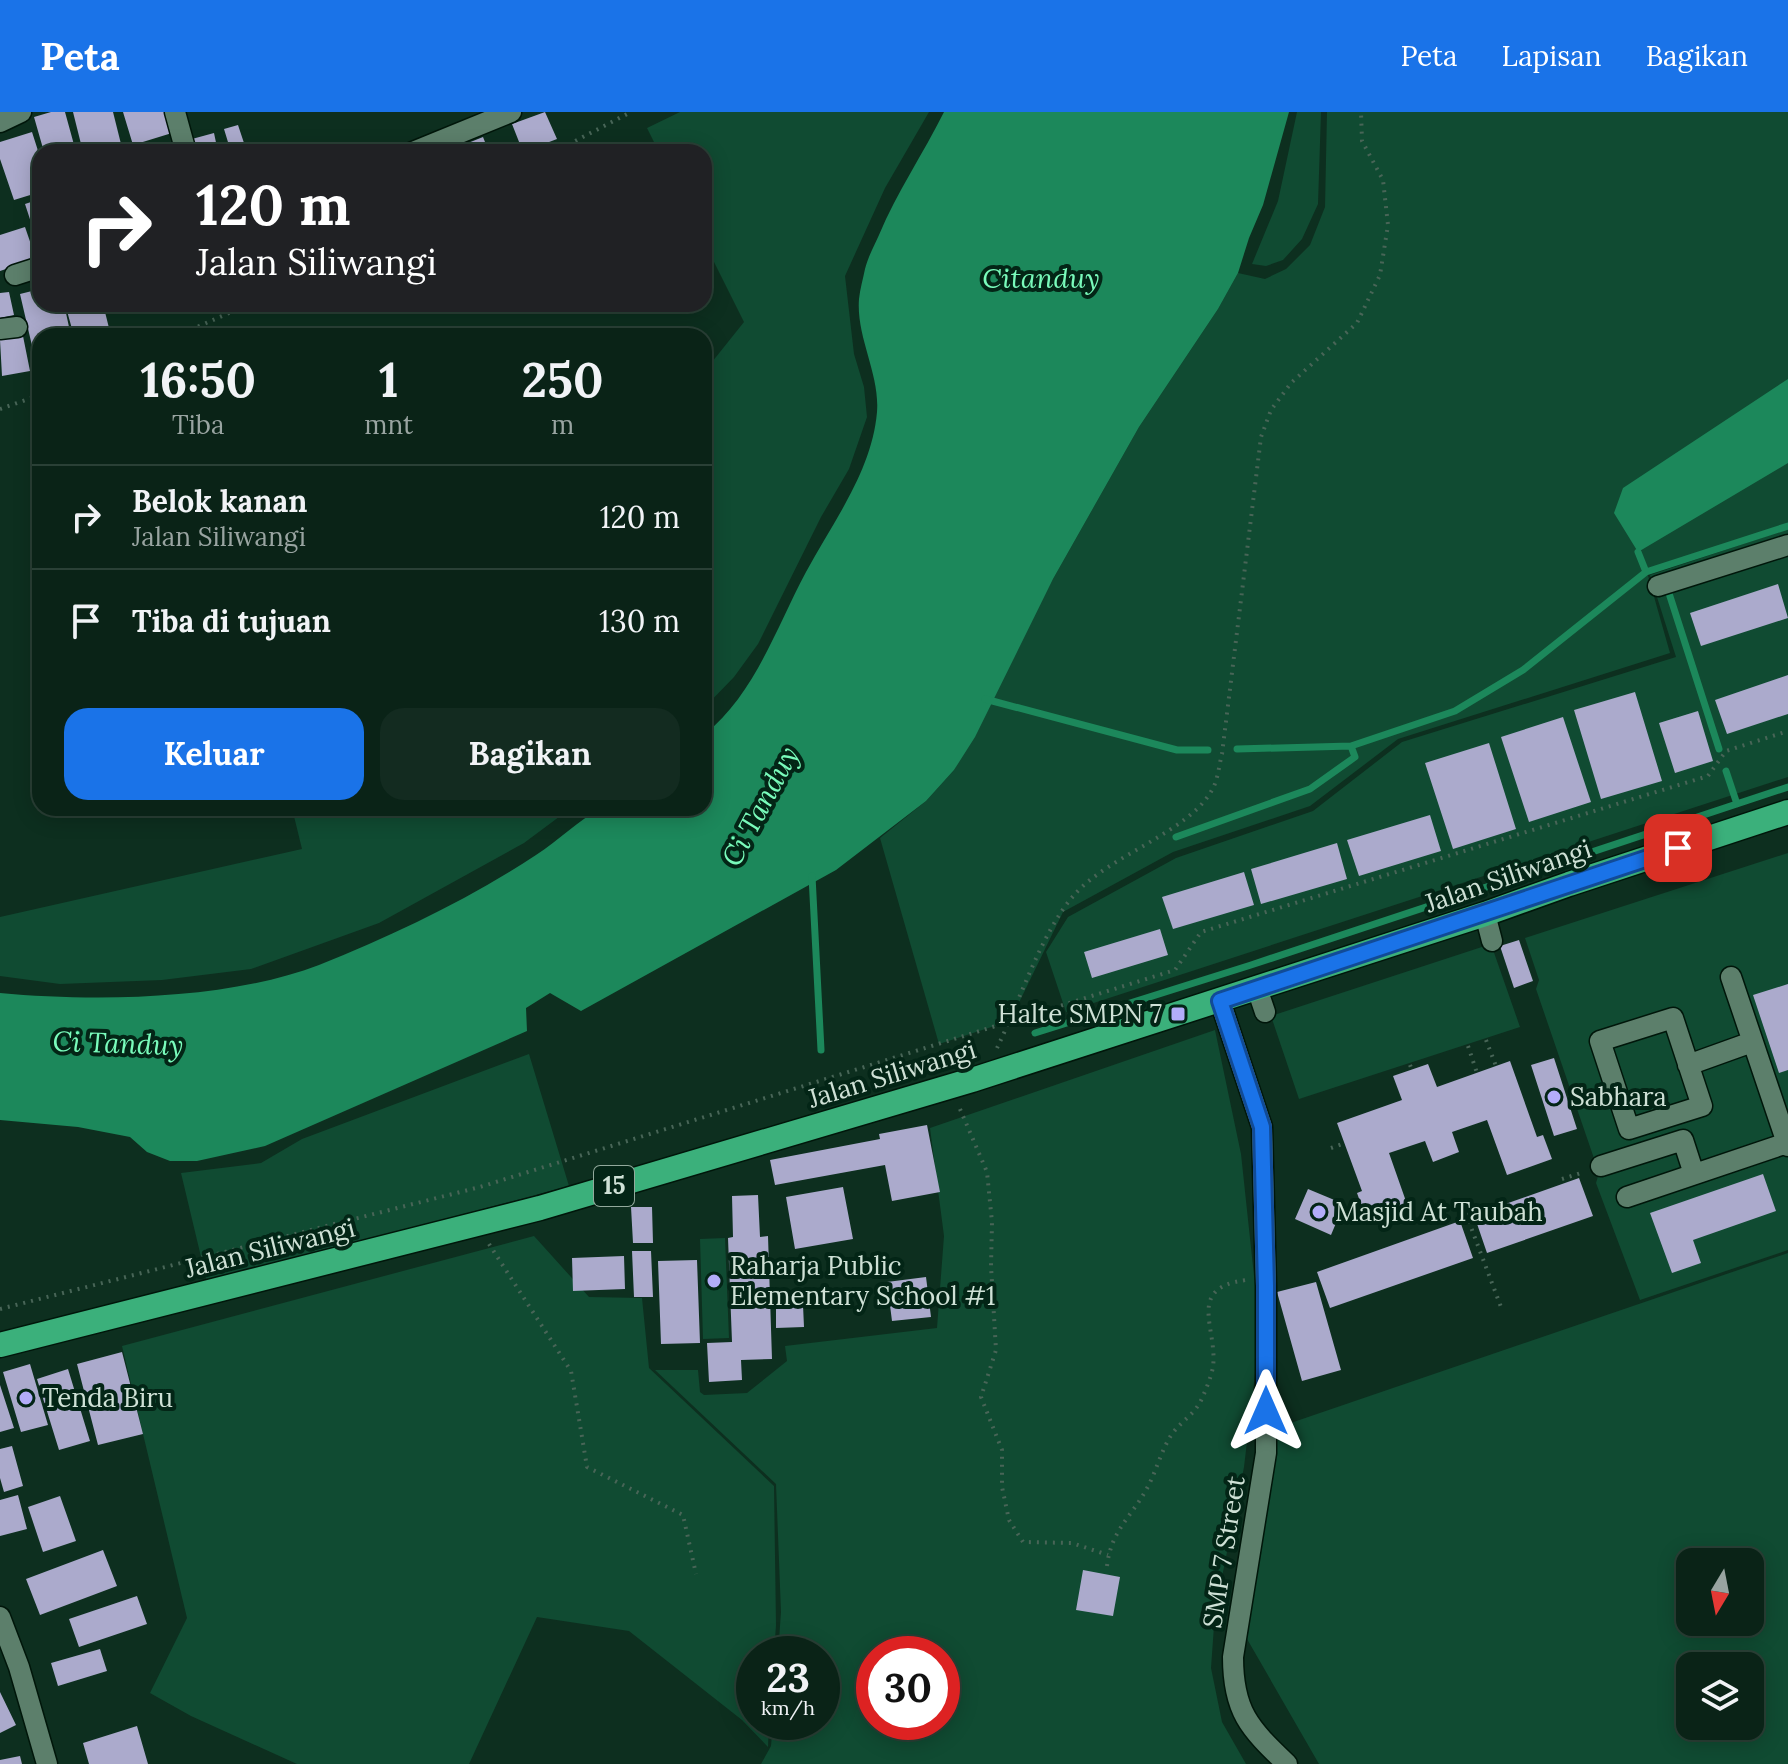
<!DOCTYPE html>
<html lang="id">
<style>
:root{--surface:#0a2317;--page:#132b20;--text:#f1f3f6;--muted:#99a4a1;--line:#2a4036;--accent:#1a73e8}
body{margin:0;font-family:Lora,serif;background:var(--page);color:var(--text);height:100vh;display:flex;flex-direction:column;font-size:30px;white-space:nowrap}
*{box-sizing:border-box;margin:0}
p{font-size:26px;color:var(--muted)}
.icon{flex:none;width:44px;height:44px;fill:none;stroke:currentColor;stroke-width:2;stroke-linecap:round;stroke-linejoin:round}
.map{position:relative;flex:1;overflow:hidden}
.side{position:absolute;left:32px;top:216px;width:680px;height:488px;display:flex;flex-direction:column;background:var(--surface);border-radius:24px;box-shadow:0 4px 20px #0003,0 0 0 2px var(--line)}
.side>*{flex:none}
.banner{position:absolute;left:32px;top:32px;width:680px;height:168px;border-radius:24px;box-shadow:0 4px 20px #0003,0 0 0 2px var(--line);background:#202124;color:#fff;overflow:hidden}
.needle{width:52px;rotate:190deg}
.fabs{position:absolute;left:1676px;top:1436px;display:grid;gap:16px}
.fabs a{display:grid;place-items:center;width:88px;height:88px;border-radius:16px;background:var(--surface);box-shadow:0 4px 20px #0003,0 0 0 2px var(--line);font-size:40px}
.speed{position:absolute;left:736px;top:1524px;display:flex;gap:16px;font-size:40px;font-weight:700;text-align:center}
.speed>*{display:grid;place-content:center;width:104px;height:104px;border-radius:50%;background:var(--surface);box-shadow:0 4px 20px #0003,0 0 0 2px var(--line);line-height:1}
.speed small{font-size:20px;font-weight:400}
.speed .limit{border:12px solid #d22;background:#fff;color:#111}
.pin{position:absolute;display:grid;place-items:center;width:68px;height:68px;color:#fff;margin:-34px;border-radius:16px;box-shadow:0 4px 12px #0006}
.me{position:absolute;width:88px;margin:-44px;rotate:0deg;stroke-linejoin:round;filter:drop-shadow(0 0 6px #0008)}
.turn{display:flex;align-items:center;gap:28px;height:168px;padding:0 32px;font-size:36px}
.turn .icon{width:104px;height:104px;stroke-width:2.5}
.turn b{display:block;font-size:56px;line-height:68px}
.eta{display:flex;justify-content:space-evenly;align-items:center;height:136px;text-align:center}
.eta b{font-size:48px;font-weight:700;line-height:56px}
.button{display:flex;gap:16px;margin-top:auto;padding:16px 32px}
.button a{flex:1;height:92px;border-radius:24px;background:var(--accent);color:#fff;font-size:32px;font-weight:700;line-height:92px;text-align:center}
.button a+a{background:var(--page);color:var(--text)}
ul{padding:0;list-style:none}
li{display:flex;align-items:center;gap:24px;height:104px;padding:0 32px;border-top:2px solid var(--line)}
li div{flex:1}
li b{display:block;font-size:30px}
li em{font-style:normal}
header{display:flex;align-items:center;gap:48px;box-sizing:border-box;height:112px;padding:0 40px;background:var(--accent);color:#fff}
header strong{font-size:38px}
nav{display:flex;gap:44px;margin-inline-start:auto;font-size:28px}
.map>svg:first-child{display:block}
.green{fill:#104b32;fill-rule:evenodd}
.water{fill:#1c885b}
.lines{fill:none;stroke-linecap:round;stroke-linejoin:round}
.stream{stroke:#1c885b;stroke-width:7}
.building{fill:#abaacc}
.minor-casing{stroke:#00160a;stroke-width:23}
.highway-casing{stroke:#00160a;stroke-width:27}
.path{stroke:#486557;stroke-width:4;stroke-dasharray:2 6;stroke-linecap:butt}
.minor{stroke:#5c7f6b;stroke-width:20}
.highway{stroke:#3bb07b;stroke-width:24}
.route-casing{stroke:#114b97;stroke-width:20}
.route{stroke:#1a73e8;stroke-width:14}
.poi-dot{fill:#b3adf9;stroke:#032516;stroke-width:3}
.labels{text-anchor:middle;stroke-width:8;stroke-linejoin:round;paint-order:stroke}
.shield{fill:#032516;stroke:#92a99c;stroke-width:2}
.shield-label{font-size:24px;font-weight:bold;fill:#cfe1d6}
.street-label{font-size:26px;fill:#cfe1d6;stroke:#032516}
.poi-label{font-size:26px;fill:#cfe1d6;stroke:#032516;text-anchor:start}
.water-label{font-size:28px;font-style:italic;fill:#79fbbb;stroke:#032516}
</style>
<header>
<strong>Peta</strong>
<nav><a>Peta</a><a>Lapisan</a><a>Bagikan</a></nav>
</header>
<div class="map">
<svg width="1788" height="1652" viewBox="0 0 1788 1652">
<rect width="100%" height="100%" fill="#0d2f1f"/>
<path class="green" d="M 680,0 L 929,0 L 885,76 L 845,164 L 854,242 L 864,275 L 867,305 L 849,357 L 821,405 L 758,532 L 734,565 L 704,596 L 704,260 L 744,210 L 704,130 L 704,40 L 659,40 L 647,16 Z
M 1297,0 L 1321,0 L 1318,92 L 1302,127 L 1283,148 L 1266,154 L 1252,152 L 1278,89 Z
M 1327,0 L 1788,0 L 1788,414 L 1647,460 L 1670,541 L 1398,627 L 1310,694 L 1173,740 L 1063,800 L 1010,909 L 939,932 L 880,726 L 926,689 L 954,658 L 1053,467 L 1139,315 L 1218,197 L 1238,161 L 1265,167 L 1286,157 L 1310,133 L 1325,95 Z
M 1788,417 L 1788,665 L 1066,900 L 1046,840 L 1068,805 L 1176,746 L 1313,699 L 1402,630 L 1676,545 L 1650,463 Z
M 292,696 L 571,696 L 524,731 L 379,811 L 251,857 L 162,868 L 60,872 L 0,864 L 0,805 L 302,737 Z
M 1788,741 L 1788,1138 L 1640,1188 L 1596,1071 L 1599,1061 L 1536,877 L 1539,868 L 1525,826 Z
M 1491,832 L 1520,915 L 1299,987 L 1271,904 Z
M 1215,918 L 1241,1042 L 1260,1220 L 1244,1355 L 1215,1500 L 1211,1556 L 1222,1610 L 1246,1652 L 761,1652 L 771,1634 L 773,1610 L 822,1610 L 822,1542 L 778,1542 L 781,1500 L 776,1372 L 655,1258 L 698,1258 L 700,1280 L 704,1283 L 747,1281 L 787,1249 L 785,1234 L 937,1216 L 944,1124 L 930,1016 ZM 874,1542 L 942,1542 L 942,1610 L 874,1610 Z
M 529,942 L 569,1074 L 207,1170 L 181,1061 L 261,1051 L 302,1027 Z
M 534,1124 L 589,1185 L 642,1186 L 649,1256 L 774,1374 L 776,1513 L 774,1542 L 754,1542 L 754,1610 L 769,1610 L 768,1635 L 742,1608 L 629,1519 L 537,1505 L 469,1652 L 297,1652 L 191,1604 L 150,1581 L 187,1506 L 122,1234 Z
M 725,1126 L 729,1226 L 703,1227 L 700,1127 Z
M 1788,1141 L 1788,1652 L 1319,1652 L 1243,1520 L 1276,1316 ZM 1690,1450 L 1750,1450 L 1750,1510 L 1690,1510 ZM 1690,1554 L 1750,1554 L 1750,1614 L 1690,1614 Z"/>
<path class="water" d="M 944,0 L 1289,0 L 1263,93 L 1249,126 L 1238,161 L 1218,197 L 1139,315 L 1053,467 L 975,625 L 954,658 L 926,689 L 836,758 L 581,899 L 550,881 L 526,896 L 527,919 L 265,1034 L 197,1049 L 170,1049 L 147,1040 L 130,1025 L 78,1015 L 0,1008 L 0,881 C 97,890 228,888 319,853 C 394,823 469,787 536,743 C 558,729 578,708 601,697 C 612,692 686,696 704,696 L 704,623 C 755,582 776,516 806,460 C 833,410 872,359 877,300 C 880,262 856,225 859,187 C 860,177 863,167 865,157 C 868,145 874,134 879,123 C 897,80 923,42 944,0 Z
M 1788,267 L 1788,351 L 1638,440 L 1614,401 L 1623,376 Z"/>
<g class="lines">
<path class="stream" d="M 1638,440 L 1646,460
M 1667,475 L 1719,637
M 985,587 L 1177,638 L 1208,638
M 1237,637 L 1351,634 L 1455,599 L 1523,558 L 1646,460 L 1788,414
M 1726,659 L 1737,692
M 1176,725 L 1310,677 L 1355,645 L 1351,634
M 812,764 L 821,938
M 1035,921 L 1251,853 L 1788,675"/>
</g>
<path class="building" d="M 51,0 L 65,0 L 76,40 L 44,40 L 34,5 Z
M 73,0 L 113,0 L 123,40 L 83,40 Z
M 123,0 L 166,0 L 172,21 L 133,33 Z
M 545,0 L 557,27 L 523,40 L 512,12 Z
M 238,13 L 247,40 L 231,40 L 224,17 Z
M 32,20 L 40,45 L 40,80 L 14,88 L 0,47 L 0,30 Z
M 214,21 L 218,40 L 195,40 L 192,27 Z
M 483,25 L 489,40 L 454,40 L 453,37 Z
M 40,87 L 40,135 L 39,135 L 25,92 Z
M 25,115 L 36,147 L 0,159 L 0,123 Z
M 40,177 L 40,192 L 64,192 L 71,224 L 40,224 L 39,264 L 20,182 Z
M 9,180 L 14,203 L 0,206 L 0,181 Z
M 96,192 L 103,192 L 111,224 L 74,224 L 67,199 Z
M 23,224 L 30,259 L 2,264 L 0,228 Z
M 1778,472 L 1788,506 L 1701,534 L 1690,501 Z
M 1788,563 L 1788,602 L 1727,622 L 1715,588 Z
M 1635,580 L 1662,669 L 1601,687 L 1574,598 Z
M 1698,599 L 1713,649 L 1675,661 L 1659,611 Z
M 1563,605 L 1591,690 L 1529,710 L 1501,625 Z
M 1489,631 L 1516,717 L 1453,737 L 1425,651 Z
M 1430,703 L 1441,739 L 1359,764 L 1347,728 Z
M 1337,731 L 1347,767 L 1261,792 L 1251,757 Z
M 1244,760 L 1254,793 L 1173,817 L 1162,785 Z
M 1160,817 L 1168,843 L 1092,866 L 1084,840 Z
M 1519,828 L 1533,869 L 1514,876 L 1500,834 Z
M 1788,872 L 1788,958 L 1779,961 L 1753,883 Z
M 1554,946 L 1577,1017 L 1554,1024 L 1531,953 Z
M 1510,949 L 1537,1025 L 1543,1023 L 1552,1047 L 1507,1063 L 1487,1008 L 1452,1020 L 1459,1040 L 1433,1050 L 1425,1029 L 1389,1041 L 1408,1095 L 1367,1109 L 1357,1081 L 1362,1079 L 1337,1011 L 1402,988 L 1393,964 L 1428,952 L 1437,975 Z
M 927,1013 L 940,1080 L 892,1089 L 885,1053 L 775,1073 L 770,1048 L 880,1027 L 879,1022 Z
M 1763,1062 L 1776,1099 L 1693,1128 L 1701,1151 L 1672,1161 L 1650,1101 Z
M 1579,1066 L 1593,1104 L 1487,1141 L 1474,1103 Z
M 843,1075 L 853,1127 L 795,1137 L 786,1085 Z
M 1308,1077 L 1344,1092 L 1331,1123 L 1295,1107 Z
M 758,1083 L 760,1125 L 768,1124 L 772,1247 L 741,1248 L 742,1268 L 709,1270 L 707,1231 L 732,1230 L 728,1126 L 733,1125 L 732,1084 Z
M 631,1095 L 652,1095 L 653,1131 L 633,1131 Z
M 1460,1109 L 1473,1146 L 1330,1196 L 1317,1160 Z
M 632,1139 L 651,1139 L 653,1185 L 634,1185 Z
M 624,1144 L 625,1177 L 573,1179 L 572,1146 Z
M 697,1148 L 700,1231 L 661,1232 L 658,1149 Z
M 926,1165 L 931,1205 L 892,1209 L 887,1170 Z
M 1316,1170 L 1341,1258 L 1302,1269 L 1277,1180 Z
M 776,1193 L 803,1193 L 804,1215 L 776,1216 Z
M 122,1240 L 143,1322 L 98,1333 L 77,1252 Z
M 30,1252 L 48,1313 L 21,1320 L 3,1260 Z
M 68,1257 L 90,1329 L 59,1338 L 37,1267 Z
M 0,1273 L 14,1316 L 0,1320 Z
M 12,1334 L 23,1374 L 4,1380 L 0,1366 L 0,1337 Z
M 18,1383 L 27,1417 L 0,1424 L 0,1388 Z
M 60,1384 L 76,1429 L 43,1440 L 28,1395 Z
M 103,1438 L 117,1474 L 40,1503 L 26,1467 Z
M 1083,1458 L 1120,1465 L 1113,1504 L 1076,1498 Z
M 137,1484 L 147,1512 L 79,1535 L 69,1507 Z
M 100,1537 L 107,1559 L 58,1574 L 51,1551 Z
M 0,1580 L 16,1613 L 0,1621 Z
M 137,1614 L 148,1652 L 89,1652 L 83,1631 Z
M 20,1644 L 22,1652 L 0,1652 L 0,1648 Z"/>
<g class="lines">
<defs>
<path id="minor" d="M 175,0 L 186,40
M 0,10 L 21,0
M 413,40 L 511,0
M 15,163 L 40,155
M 0,217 L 17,215
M 1658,474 L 1788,433
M 1485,802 L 1492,829
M 1731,865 L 1788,1034
M 1257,876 L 1265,900
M 1220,889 L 1262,1015 L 1266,1174 L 1266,1341 L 1233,1545 C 1233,1599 1249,1616 1287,1652
M 1673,906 L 1702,994 L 1629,1017 L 1600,929 Z
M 1688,953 L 1752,930
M 1601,1054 L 1683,1028 L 1694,1062
M 1627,1085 L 1787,1031
M 0,1505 L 19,1555 L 47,1652"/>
<path id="highway" d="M 0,1233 L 540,1096 L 972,968 L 1485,802 L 1569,772 L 1788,700"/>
</defs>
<use href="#minor" class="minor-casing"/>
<use href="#highway" class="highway-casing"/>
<path class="path" d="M 554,40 L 631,0
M 176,224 L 250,192
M 0,297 L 40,283
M 1486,928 L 1496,954
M 1468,934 L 1477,961
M 997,936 C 1020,889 1041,820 1075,782 C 1110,743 1189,720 1212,678 C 1218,668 1219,653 1222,642 L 1261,325 L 1271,298 L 1291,271 L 1357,211 L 1380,163 L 1388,113 L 1383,68 L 1362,29 L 1361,0
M 1410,953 L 1412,958
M 960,997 L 987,1060 L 992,1110 L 991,1154 L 996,1238 L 981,1285 L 1002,1338 L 1002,1375 L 1009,1408 L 1023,1430 L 1072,1431 L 1108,1443
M 1331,1036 L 1345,1031
M 1562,1067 L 1584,1060
M 1466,1102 L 1501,1195
M 489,1132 L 571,1259 L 587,1355 L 683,1403 L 696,1462
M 0,1197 L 480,1075 L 1175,858 L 1201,820 L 1708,664 L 1726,639 L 1788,619
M 1107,1454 C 1111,1419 1131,1405 1146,1378 C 1156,1361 1161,1338 1172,1322 C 1182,1308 1196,1302 1203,1284 C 1207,1275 1211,1265 1213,1255 C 1218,1216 1185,1176 1246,1168"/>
<use href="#minor" class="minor"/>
<use href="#highway" class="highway"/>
</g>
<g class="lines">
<defs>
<path id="route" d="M 1266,1299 L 1266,1174 L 1262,1015 L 1220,889 L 1678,736"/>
</defs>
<use href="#route" class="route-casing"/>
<use href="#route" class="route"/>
</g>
<g class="poi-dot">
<rect x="1170" y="894" width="16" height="16" rx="4"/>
<circle cx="1554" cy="985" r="8"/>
<circle cx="1319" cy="1100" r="8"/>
<circle cx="714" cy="1169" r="8"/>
<circle cx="26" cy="1286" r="8"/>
</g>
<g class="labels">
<rect class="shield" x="594" y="1054" width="40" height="40" rx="6"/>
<g class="shield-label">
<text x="614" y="1082">15</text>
</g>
<g class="street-label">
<text transform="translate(1508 764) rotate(-19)" y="9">Jalan Siliwangi</text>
<text transform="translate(892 962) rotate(-17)" y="9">Jalan Siliwangi</text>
<text transform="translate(270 1136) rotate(-14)" y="9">Jalan Siliwangi</text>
<text transform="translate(1224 1440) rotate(-81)" y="9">SMP 7 Street</text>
</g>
<g class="poi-label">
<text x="1162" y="911" text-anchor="end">Halte SMPN 7</text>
<text x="1570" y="994">Sabhara</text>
<text x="1335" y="1109">Masjid At Taubah</text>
<text x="730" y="1163">Raharja Public<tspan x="730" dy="30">Elementary School #1</tspan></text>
<text x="42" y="1295">Tenda Biru</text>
</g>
<g class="water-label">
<text x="1041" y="176">Citanduy</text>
<text transform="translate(760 694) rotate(-62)" y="10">Ci Tanduy</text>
<text transform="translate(118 931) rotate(2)" y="10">Ci Tanduy</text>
</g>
</g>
</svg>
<div class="fabs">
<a><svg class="needle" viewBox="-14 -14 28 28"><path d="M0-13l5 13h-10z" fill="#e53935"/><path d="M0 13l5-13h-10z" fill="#99a4a1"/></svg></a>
<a><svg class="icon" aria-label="layers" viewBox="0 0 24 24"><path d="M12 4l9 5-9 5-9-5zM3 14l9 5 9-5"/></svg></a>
</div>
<div class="speed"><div>23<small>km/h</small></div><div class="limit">30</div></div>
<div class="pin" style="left:1678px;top:736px;background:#d93025"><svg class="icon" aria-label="arrive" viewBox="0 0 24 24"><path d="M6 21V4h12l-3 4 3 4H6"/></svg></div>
<svg class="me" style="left:1266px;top:1299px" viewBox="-20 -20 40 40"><path d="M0-17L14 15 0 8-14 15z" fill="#1a73e8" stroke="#fff" stroke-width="4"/></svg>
<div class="banner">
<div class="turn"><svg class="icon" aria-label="right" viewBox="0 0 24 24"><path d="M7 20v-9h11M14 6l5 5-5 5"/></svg><div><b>120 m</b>Jalan Siliwangi</div></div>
</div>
<section class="side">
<div class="eta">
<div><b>16:50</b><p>Tiba</p></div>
<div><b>1</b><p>mnt</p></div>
<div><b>250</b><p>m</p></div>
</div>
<ul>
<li><svg class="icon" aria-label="right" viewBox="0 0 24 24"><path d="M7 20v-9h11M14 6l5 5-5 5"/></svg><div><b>Belok kanan</b><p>Jalan Siliwangi</p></div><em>120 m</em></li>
<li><svg class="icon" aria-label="arrive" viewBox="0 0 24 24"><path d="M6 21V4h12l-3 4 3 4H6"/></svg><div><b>Tiba di tujuan</b></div><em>130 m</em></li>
</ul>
<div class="button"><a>Keluar</a><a>Bagikan</a></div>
</section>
</div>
